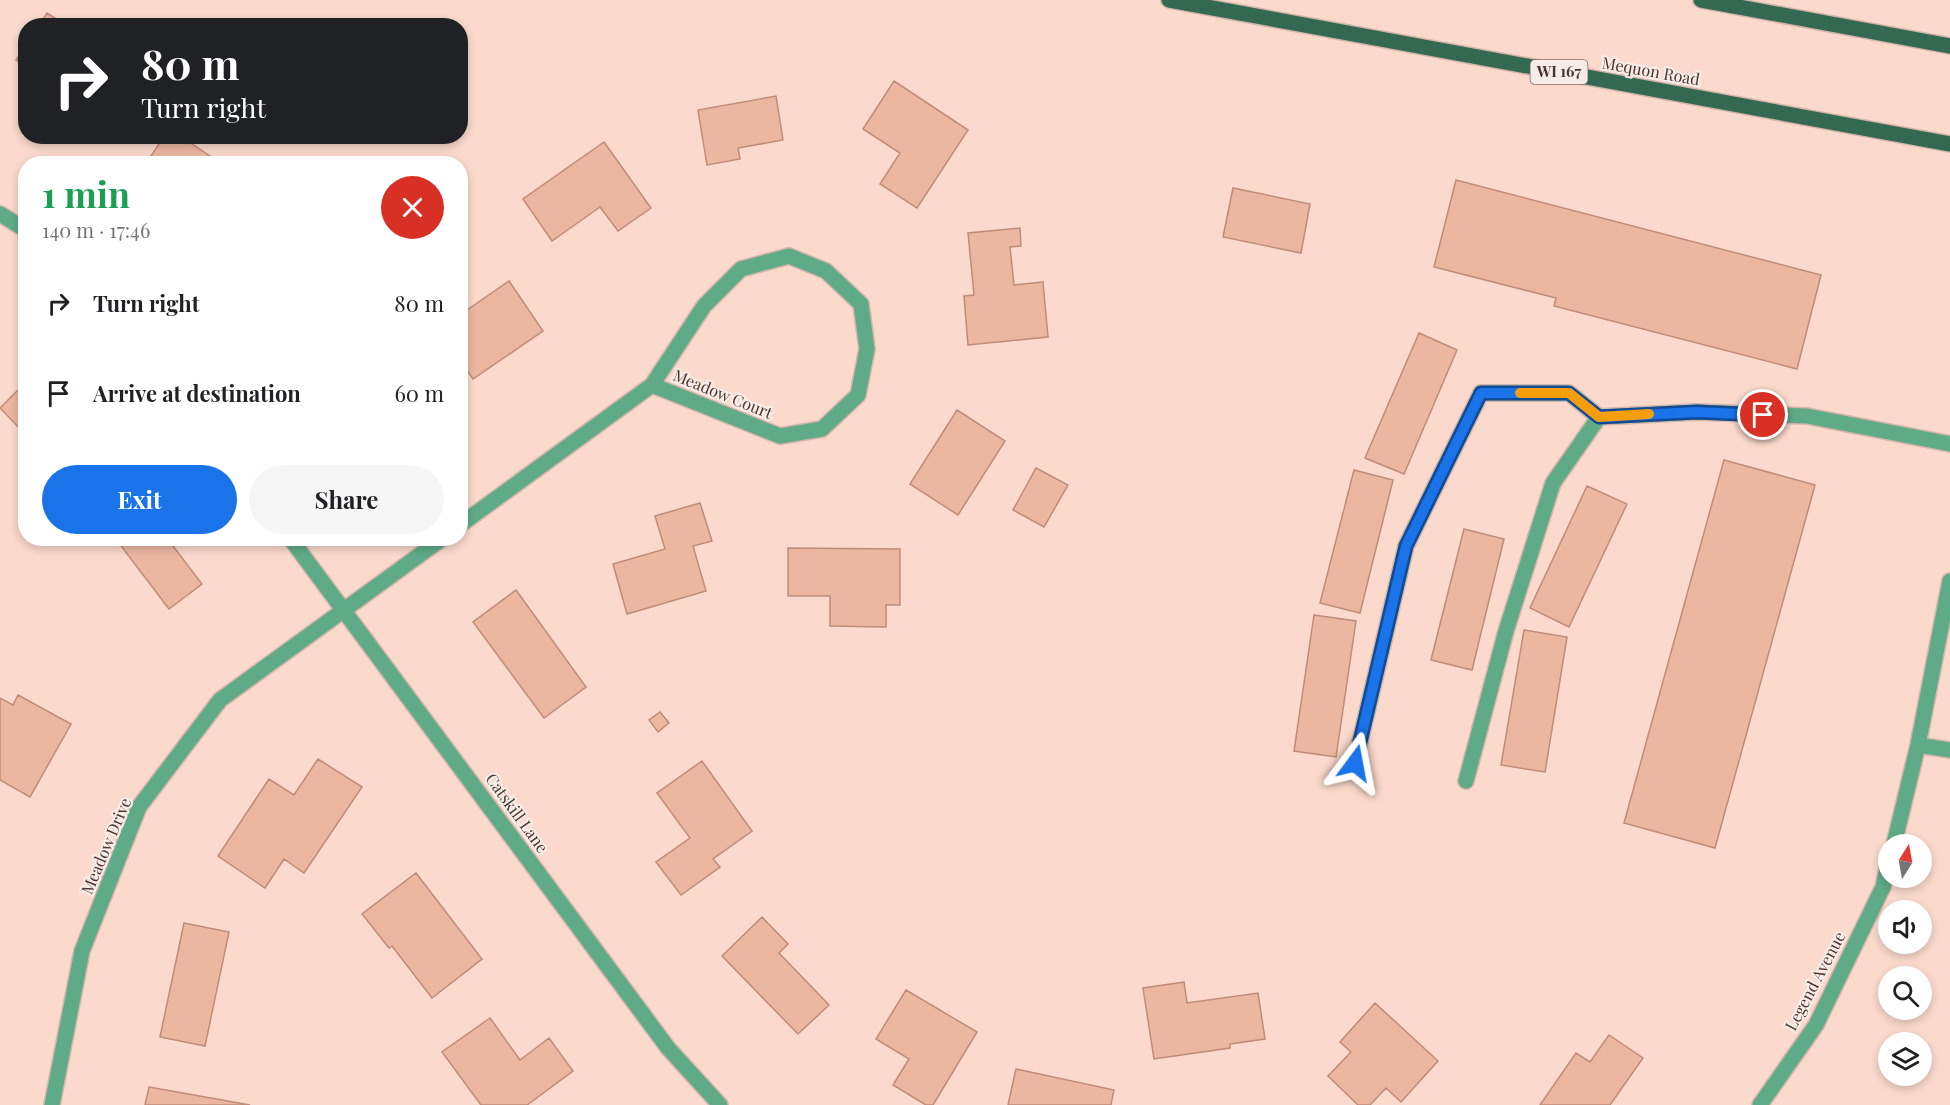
<!DOCTYPE html>
<meta charset="utf-8">
<style>
:root{--surface:#fff;--page:#f6f6f6;--text:#202124;--muted:#757577;--accent:#1a73e8}
body{margin:0;font-family:"Playfair Display",serif;background:var(--page);color:var(--text);height:100vh;display:flex;flex-direction:column;font-size:22px;white-space:nowrap}
*{box-sizing:border-box;margin:0}
p{font-size:20px;color:var(--muted)}
.icon{flex:none;width:33px;height:33px;fill:none;stroke:currentColor;stroke-width:2;stroke-linecap:round;stroke-linejoin:round}
.map{position:relative;flex:1;overflow:hidden}
.side{position:absolute;left:18px;top:156px;width:450px;height:390px;display:flex;flex-direction:column;background:var(--surface);border-radius:24px;box-shadow:0 3px 9px #0003}
.side>*{flex:none}
.guide{position:absolute;left:18px;top:18px;width:450px;height:126px;border-radius:24px;box-shadow:0 3px 9px #0003;background:#202124;color:#fff;overflow:hidden}
.needle{width:39px;rotate:11deg}
.tools{position:absolute;left:1878px;top:834px;display:grid;gap:12px}
.tools a{display:grid;place-items:center;width:54px;height:54px;border-radius:50%;background:var(--surface);box-shadow:0 3px 9px #0003;font-size:30px}
.pin{position:absolute;display:grid;place-items:center;width:51px;height:51px;color:#fff;margin:-26px;border:3px solid #fff;border-radius:50%;box-shadow:0 2px 6px #0007}
.me{position:absolute;width:66px;margin:-33px;rotate:13deg;stroke-linejoin:round;filter:drop-shadow(0 0 4px #0008)}
.turn{display:flex;align-items:center;gap:21px;height:126px;padding:0 24px;font-size:27px}
.turn .icon{width:78px;height:78px;stroke-width:2.5}
.turn b{display:block;font-size:42px;line-height:51px}
.round{display:grid;place-items:center;flex:none;width:63px;height:63px;border-radius:32px;background:var(--page)}
.headline{display:flex;align-items:center;justify-content:space-between;height:102px;padding:0 24px}
h1{font-size:36px;font-weight:700;line-height:45px;color:#1e9e55}
.cta{display:flex;gap:12px;margin-top:auto;padding:12px 24px}
.cta a{flex:1;height:69px;border-radius:36px;background:var(--accent);color:#fff;font-size:24px;font-weight:700;line-height:69px;text-align:center}
.cta a+a{background:var(--page);color:var(--text)}
ul{padding:0;list-style:none}
li{display:flex;align-items:center;gap:18px;height:90px;padding:0 24px}
li div{flex:1}
li b{display:block;font-size:22px}
li em{font-style:normal}
.map>svg:first-child{display:block}
.building{fill:#ecb7a1;stroke:#bf8c78;stroke-width:1.5}
.lines{fill:none;stroke-linecap:round;stroke-linejoin:round}
.lane-casing{stroke:#d4b5a9;stroke-width:18}
.street-casing{stroke:#d4b5a9;stroke-width:18}
.primary-casing{stroke:#d4b5a9;stroke-width:18}
.lane{stroke:#5fab88;stroke-width:15}
.street{stroke:#5fab88;stroke-width:15}
.primary{stroke:#346951;stroke-width:15}
.route-casing{stroke:#114b97;stroke-width:15}
.route{stroke:#1a73e8;stroke-width:10}
.slow{stroke:#f59e0b;stroke-width:10}
.labels{text-anchor:middle;stroke-width:4.5;stroke-linejoin:round;paint-order:stroke}
.shield{fill:#f7ece7;stroke:#7f6c64;stroke-width:1.5}
.shield-label{font-size:15px;font-weight:bold;fill:#4b352c}
.street-label{font-size:16px;fill:#4b352c;stroke:#f7ece7}
</style>
<div class="map">
<svg width="1950" height="1105" viewBox="0 0 1950 1105">
<rect width="100%" height="100%" fill="#fbd9cc"/>
<path class="building" d="M 47,13 L 67,26 L 39,26 Z
M 26,45 L 26,66 L 16,60 Z
M 894,81 L 968,130 L 917,208 L 880,184 L 900,153 L 863,129 Z
M 776,96 L 783,140 L 738,148 L 740,159 L 707,165 L 698,110 Z
M 164,136 L 180,136 L 222,164 L 146,164 Z
M 604,142 L 651,208 L 618,231 L 600,207 L 552,241 L 523,199 Z
M 1456,180 L 1821,275 L 1797,369 L 1554,306 L 1556,298 L 1434,267 Z
M 1233,188 L 1310,204 L 1301,253 L 1223,237 Z
M 1020,228 L 1021,246 L 1010,247 L 1014,285 L 1043,282 L 1048,337 L 968,345 L 964,296 L 974,295 L 968,233 Z
M 509,281 L 543,331 L 473,379 L 460,360 L 460,315 Z
M 1419,333 L 1457,350 L 1404,474 L 1365,458 Z
M 26,382 L 26,435 L 0,408 Z
M 957,410 L 1005,441 L 958,515 L 910,484 Z
M 1724,460 L 1815,485 L 1715,848 L 1624,823 Z
M 1036,468 L 1068,485 L 1044,527 L 1013,510 Z
M 1354,470 L 1393,480 L 1360,613 L 1320,603 Z
M 1587,486 L 1627,504 L 1569,627 L 1530,608 Z
M 700,503 L 712,541 L 693,546 L 706,591 L 627,614 L 613,564 L 665,549 L 655,516 Z
M 1464,529 L 1504,539 L 1472,670 L 1431,660 Z
M 115,538 L 167,538 L 202,584 L 169,609 Z
M 788,548 L 900,549 L 900,605 L 886,605 L 886,627 L 830,626 L 830,596 L 788,596 Z
M 516,590 L 586,687 L 544,718 L 473,622 Z
M 1314,615 L 1356,621 L 1336,757 L 1294,751 Z
M 1524,630 L 1567,637 L 1545,772 L 1501,765 Z
M 18,695 L 71,724 L 30,797 L 0,780 L 0,698 L 13,705 Z
M 660,712 L 669,723 L 658,732 L 649,720 Z
M 318,759 L 362,787 L 304,873 L 284,859 L 265,888 L 218,856 L 269,779 L 294,795 Z
M 702,761 L 752,831 L 713,859 L 720,867 L 681,895 L 656,862 L 690,838 L 657,793 Z
M 416,873 L 482,959 L 432,998 L 392,946 L 389,948 L 362,914 Z
M 762,917 L 788,944 L 779,953 L 829,1005 L 798,1034 L 722,956 Z
M 184,923 L 229,932 L 205,1046 L 160,1037 Z
M 1184,982 L 1187,1003 L 1258,993 L 1265,1039 L 1230,1044 L 1230,1048 L 1154,1059 L 1143,988 Z
M 906,990 L 977,1032 L 933,1105 L 926,1105 L 893,1085 L 909,1059 L 876,1039 Z
M 1375,1003 L 1438,1061 L 1401,1102 L 1386,1088 L 1370,1105 L 1358,1105 L 1328,1076 L 1351,1052 L 1340,1042 Z
M 490,1018 L 520,1060 L 549,1038 L 573,1071 L 527,1105 L 481,1105 L 442,1052 Z
M 1609,1035 L 1643,1058 L 1610,1105 L 1540,1105 L 1576,1053 L 1590,1062 Z
M 1016,1069 L 1114,1090 L 1111,1105 L 1008,1105 Z
M 149,1087 L 250,1105 L 145,1105 Z"/>
<g class="lines">
<defs>
<path id="lane" d="M 1355,763 L 1406,546 L 1481,393 L 1569,393 L 1599,417
M 1466,781 L 1506,631 L 1553,483 L 1599,417 L 1697,412 L 1807,416 L 1950,444"/>
<path id="street" d="M 0,214 L 26,230
M 460,525 L 652,385 L 704,306 L 741,269 L 789,256 L 826,271 L 861,304 L 867,349 L 858,395 L 822,429 L 780,436 L 652,385
M 290,538 L 668,1048 L 720,1105
M 1918,745 L 1950,750
M 1894,844 L 1918,745 L 1950,581
M 52,1105 L 82,951 L 139,807 L 220,700 L 443,538
M 1760,1105 L 1816,1025 L 1883,887 L 1888,865"/>
<path id="primary" d="M 1169,0 L 1950,144
M 1701,0 L 1950,46"/>
</defs>
<use href="#lane" class="lane-casing"/>
<use href="#street" class="street-casing"/>
<use href="#primary" class="primary-casing"/>
<use href="#lane" class="lane"/>
<use href="#street" class="street"/>
<use href="#primary" class="primary"/>
</g>
<g class="lines">
<defs>
<path id="route" d="M 1355,763 L 1406,546 L 1481,393 L 1569,393 L 1599,417 L 1697,412 L 1763,415"/>
</defs>
<use href="#route" class="route-casing"/>
<use href="#route" class="route"/>
<path class="slow" d="M 1520,393 L 1569,393 L 1599,417 L 1649,414"/>
</g>
<g class="labels">
<rect class="shield" x="1530.5" y="60" width="57" height="24" rx="4.5"/>
<g class="shield-label">
<text x="1559" y="77">WI 167</text>
</g>
<g class="street-label">
<text transform="translate(1651 71) rotate(10)" y="6">Mequon Road</text>
<text transform="translate(723 394) rotate(22)" y="6">Meadow Court</text>
<text transform="translate(517 813) rotate(54)" y="6">Catskill Lane</text>
<text transform="translate(106 846) rotate(-67)" y="6">Meadow Drive</text>
<text transform="translate(1815 981) rotate(-62)" y="6">Legend Avenue</text>
</g>
</g>
</svg>
<div class="tools">
<a><svg class="needle" viewBox="-14 -14 28 28"><path d="M0-13l5 13h-10z" fill="#e53935"/><path d="M0 13l5-13h-10z" fill="#757577"/></svg></a>
<a><svg class="icon" aria-label="sound" viewBox="0 0 24 24"><path d="M4 9h4l5-4v14l-5-4H4zM17 9q2 3 0 6"/></svg></a>
<a><svg class="icon" aria-label="search" viewBox="0 0 24 24"><circle cx="10" cy="10" r="6"/><path d="M15 15l6 6"/></svg></a>
<a><svg class="icon" aria-label="layers" viewBox="0 0 24 24"><path d="M12 4l9 5-9 5-9-5zM3 14l9 5 9-5"/></svg></a>
</div>
<div class="pin" style="left:1763px;top:415px;background:#d93025"><svg class="icon" aria-label="arrive" viewBox="0 0 24 24"><path d="M6 21V4h12l-3 4 3 4H6"/></svg></div>
<svg class="me" style="left:1355px;top:763px" viewBox="-20 -20 40 40"><path d="M0-17L14 15 0 8-14 15z" fill="#1a73e8" stroke="#fff" stroke-width="4"/></svg>
<div class="guide">
<div class="turn"><svg class="icon" aria-label="right" viewBox="0 0 24 24"><path d="M7 20v-9h11M14 6l5 5-5 5"/></svg><div><b>80 m</b>Turn right</div></div>
</div>
<section class="side">
<div class="headline"><div><h1>1 min</h1><p>140 m · 17:46</p></div><a class="round" style="background:#d93025;color:#fff"><svg class="icon" aria-label="close" viewBox="0 0 24 24"><path d="M6 6l12 12M18 6L6 18"/></svg></a></div>
<ul>
<li><svg class="icon" aria-label="right" viewBox="0 0 24 24"><path d="M7 20v-9h11M14 6l5 5-5 5"/></svg><div><b>Turn right</b></div><em>80 m</em></li>
<li><svg class="icon" aria-label="arrive" viewBox="0 0 24 24"><path d="M6 21V4h12l-3 4 3 4H6"/></svg><div><b>Arrive at destination</b></div><em>60 m</em></li>
</ul>
<div class="cta"><a>Exit</a><a>Share</a></div>
</section>
</div>
